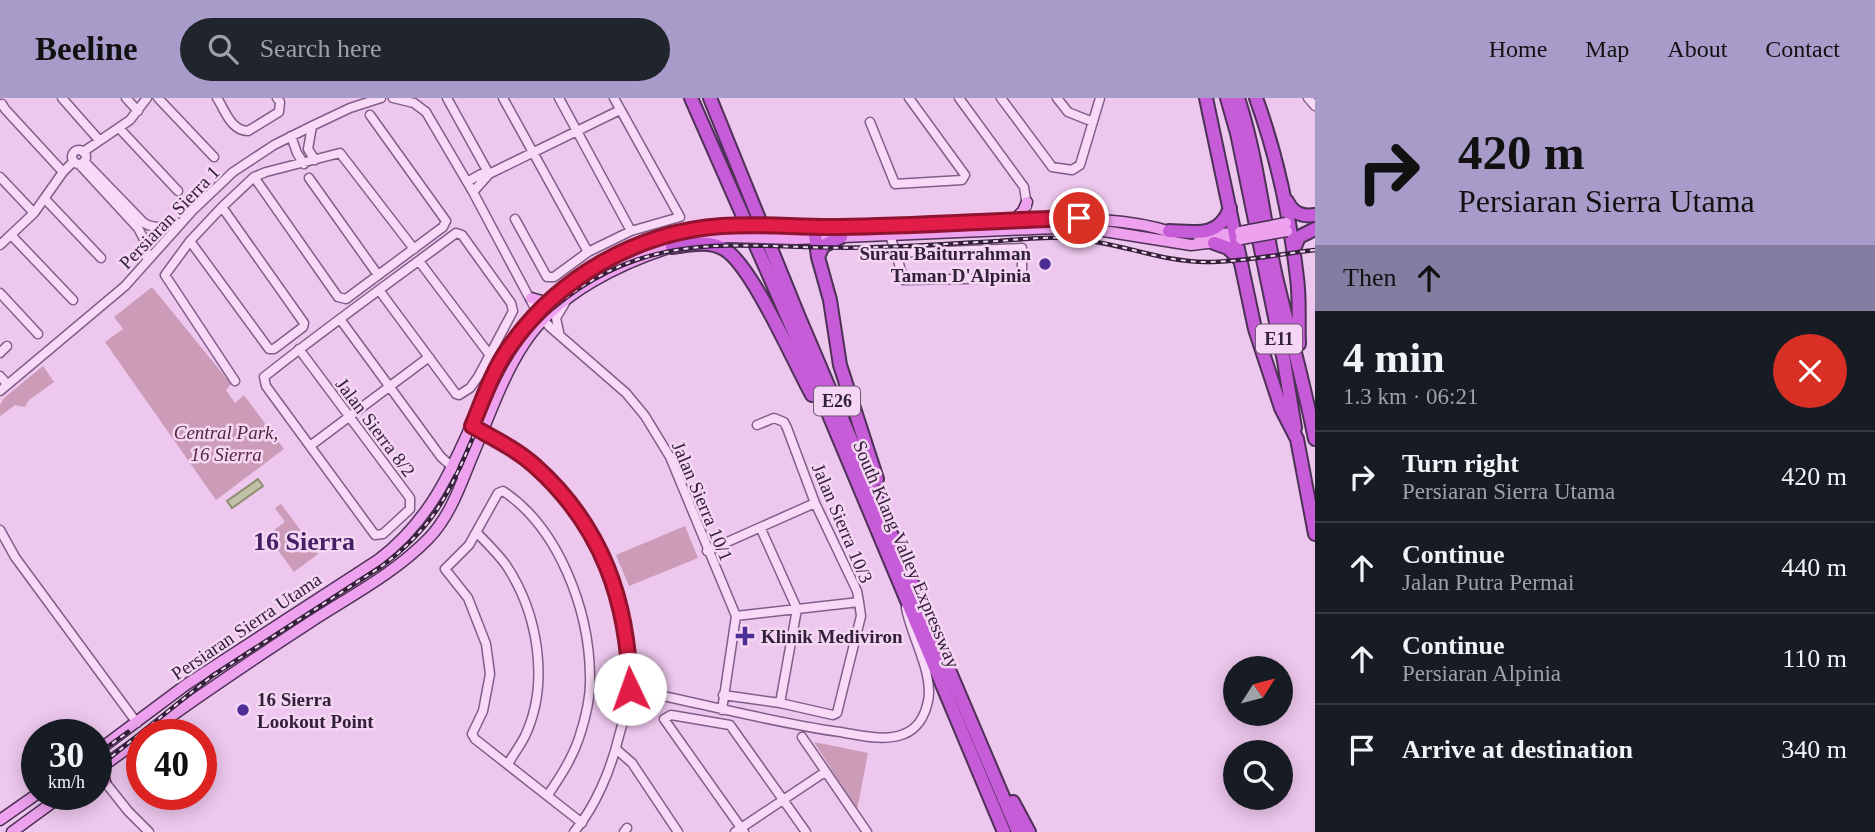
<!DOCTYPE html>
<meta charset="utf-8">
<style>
:root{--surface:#171b24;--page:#20242c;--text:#f1f3f6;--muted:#9ea1a6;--line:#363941;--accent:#a79bca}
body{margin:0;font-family:Georgia,serif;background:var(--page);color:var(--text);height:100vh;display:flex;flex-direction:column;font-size:26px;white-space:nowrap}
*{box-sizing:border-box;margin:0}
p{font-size:23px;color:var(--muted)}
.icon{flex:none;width:38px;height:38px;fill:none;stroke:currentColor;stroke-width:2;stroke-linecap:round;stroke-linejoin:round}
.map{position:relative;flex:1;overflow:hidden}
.drawer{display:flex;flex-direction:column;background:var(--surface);width:560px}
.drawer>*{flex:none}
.hud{background:#a79bca;color:#111;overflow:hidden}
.needle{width:46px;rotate:54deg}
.buttons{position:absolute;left:1223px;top:558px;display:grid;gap:14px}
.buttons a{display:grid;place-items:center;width:70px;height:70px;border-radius:50%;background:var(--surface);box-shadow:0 4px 18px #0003;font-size:35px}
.speed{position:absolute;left:21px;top:621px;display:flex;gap:14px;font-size:35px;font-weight:700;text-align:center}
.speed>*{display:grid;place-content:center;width:91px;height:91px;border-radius:50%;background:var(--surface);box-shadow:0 4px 18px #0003;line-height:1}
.speed small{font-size:18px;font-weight:400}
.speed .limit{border:10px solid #d22;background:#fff;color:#111}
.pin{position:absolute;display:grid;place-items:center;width:60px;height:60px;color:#fff;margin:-30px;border:4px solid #fff;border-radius:50%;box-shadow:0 2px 7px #0007}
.me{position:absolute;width:77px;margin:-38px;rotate:357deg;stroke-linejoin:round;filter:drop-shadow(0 0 5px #0008)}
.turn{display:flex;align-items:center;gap:24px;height:147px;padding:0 28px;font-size:32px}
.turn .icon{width:91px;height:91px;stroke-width:2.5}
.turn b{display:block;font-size:49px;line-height:60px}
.then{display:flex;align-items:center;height:66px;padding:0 28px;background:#0003;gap:14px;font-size:26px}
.round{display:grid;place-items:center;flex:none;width:74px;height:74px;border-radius:37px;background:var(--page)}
.overview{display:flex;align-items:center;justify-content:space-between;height:119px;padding:0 28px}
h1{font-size:42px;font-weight:600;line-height:52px}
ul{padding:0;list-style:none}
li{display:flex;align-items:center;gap:21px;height:91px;padding:0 28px;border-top:2px solid var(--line)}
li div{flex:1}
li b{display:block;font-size:26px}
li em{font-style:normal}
header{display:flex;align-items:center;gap:42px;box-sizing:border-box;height:98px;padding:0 35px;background:var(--accent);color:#111}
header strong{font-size:33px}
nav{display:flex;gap:38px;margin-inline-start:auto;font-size:24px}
.search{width:490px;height:63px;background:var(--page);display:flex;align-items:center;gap:18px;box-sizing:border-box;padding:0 24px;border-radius:38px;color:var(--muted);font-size:26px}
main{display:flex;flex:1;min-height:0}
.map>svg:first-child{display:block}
.green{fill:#cb9bb7}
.water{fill:#c1c1a8;stroke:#8e8f6f;stroke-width:2}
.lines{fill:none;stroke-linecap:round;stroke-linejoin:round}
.minor-casing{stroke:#815d88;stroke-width:11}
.major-casing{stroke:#4d3156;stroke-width:13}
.highway-casing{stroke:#4d3156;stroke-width:16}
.minor{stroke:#f8daf8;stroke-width:8}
.major{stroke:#eda1ee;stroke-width:10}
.highway{stroke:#c65cd8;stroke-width:12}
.rail-casing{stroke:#332039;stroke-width:4.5}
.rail{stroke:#f5d6f4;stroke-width:2;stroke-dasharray:5;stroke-linecap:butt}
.major-bridge-casing{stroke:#4d3156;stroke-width:13;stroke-linecap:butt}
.major-bridge{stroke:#eda1ee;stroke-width:10}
.route-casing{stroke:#92132f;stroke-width:18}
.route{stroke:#e11d48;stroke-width:12}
.poi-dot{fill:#4c2f95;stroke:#f5d6f4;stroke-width:2.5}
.labels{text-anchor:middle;stroke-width:5;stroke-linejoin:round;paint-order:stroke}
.shield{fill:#f5d6f4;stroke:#6d5771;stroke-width:2}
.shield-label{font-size:18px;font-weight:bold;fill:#332039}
.street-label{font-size:19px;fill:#332039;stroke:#f5d6f4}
.poi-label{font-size:19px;font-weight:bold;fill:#332039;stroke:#f5d6f4;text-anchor:start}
.park-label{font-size:19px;font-style:italic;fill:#55273c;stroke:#f5d6f4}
.district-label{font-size:26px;font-weight:bold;fill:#432164;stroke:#f5d6f4}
</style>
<header>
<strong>Beeline</strong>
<div class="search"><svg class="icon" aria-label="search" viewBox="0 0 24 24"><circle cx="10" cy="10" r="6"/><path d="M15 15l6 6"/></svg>Search here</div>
<nav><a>Home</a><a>Map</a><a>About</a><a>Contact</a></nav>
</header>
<main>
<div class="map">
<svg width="1315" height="734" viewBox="0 0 1315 734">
<rect width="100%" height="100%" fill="#edc7ed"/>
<path class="green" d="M 152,189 L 231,286 L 226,292 L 235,305 L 244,297 L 284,351 L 216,402 L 105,244 L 123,231 L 114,219 Z
M 43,268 L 54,284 L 29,302 L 25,309 L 15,307 L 0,318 L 0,307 L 4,300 Z
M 281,406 L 318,456 L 294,474 L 267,437 L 285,424 L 275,410 Z
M 685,428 L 698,460 L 629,488 L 616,457 Z
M 814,644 L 868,655 L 857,712 Z"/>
<path class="water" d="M 258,381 L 263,388 L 232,410 L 227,403 Z"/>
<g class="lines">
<defs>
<path id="minor" d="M 62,0 L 99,42
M 126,0 L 138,13
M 158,0 L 214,59
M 217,0 C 225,12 231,33 248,33 L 279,14 L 280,4 L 277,0
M 393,0 L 414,5 L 426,14 L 473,94 L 538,216 L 550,229 L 626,295 L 645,318 L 670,359 L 736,518 L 722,612
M 447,0 L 489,76
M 503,0 L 588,154
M 559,0 L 631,133
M 959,0 L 1024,89 L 1027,108
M 1001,0 L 1050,66 L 1052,69 L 1072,72 L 1080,67 L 1100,0
M 1057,0 L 1068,14 L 1093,24
M 1308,0 L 1315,8
M 2,6 L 5,11 L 63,74
M 870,24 L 895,86 L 962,82 L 965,77 L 909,0
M 312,28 L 308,51 L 315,62
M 119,30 L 178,93
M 291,38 L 297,55 L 304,66
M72 59a7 7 0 1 1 14 0a7 7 0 1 1-14 0Z
M 83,54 L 130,22 L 147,0
M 84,63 L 144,125 C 154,131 168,129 179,125
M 79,66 L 138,130 L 146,145 L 147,162
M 0,79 L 34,115
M 254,79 L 338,199 L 346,201 L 443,129 L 446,123 L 370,17
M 309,80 L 378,177
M 467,84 L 481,76 L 489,76
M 473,94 L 489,76 L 620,12
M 45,101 L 101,160
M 515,121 L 547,179 L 554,179 L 588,154 L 631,133 L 680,119 L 614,0
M 890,137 L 904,182 L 1022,180 L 1022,150 L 894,155
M 12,138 L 73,202
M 190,143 L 269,251 L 274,251 L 303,229 L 304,225 L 222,109
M 0,147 L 34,115 L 63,74 L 74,63
M 419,163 L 489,256
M 0,195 L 38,236
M 340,221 L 441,359 L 464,379
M 559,234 L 556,220 L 565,205
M 299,251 L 410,400 L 410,411 L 383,436 L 375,437 L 266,288 L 264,279 C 327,229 392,183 456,135 L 462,137 L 511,205 L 513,213 L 478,279 L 470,290 L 459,297 L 456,296 L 379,192
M 0,255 L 7,248
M 0,278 L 7,286
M 235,283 L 165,177 L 190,143 L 222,109 L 254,79 L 266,74 L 340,55 L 414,151
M 0,293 L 125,188 L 193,112 L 233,74 L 274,47 L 312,28 L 350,10 L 381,0
M 472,328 C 493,340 516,351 535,368 C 595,421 637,509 630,591 C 629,607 623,623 619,638 C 611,671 596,708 574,734
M 310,348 L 429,259
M 761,431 L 797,511 L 780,605
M 0,432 L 15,459 L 137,625
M 477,435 C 487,445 498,456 506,467 C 538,515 550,585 525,638 C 520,648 513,657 508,666
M 707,453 L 815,405
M 736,518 L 859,504
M 630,591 C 700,605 769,624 840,634 C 859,637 885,644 904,636 C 917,631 925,618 928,603 C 934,576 911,538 906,510
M 723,597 L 780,605 L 833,617 L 837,615 L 861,518 L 859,504 L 857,493 L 815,405 L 787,330 L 784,324 L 774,320 L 757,327
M 802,639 L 867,734
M 616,651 L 632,665 L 678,734
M 105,684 L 128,713 L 149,734
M 548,697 C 560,679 572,661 579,640 C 585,622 591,596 590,577 C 589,512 559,430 503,393 L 498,395 L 469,447 L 445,471 L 468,500 L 486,546 L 490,576 L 483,613 L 472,636 L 475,641 L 582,725
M 624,734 L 627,730
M 735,734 L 825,674
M 744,734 L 664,621 L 671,617 L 730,627 L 806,734"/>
<path id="major" d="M 1014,122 L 1023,113 L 1027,104
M 794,129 C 871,132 948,124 1025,122 C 1075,121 1125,119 1174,135
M 1199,139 L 1239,134
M 796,141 L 1079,129 L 1191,147 L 1240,141
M 696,142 L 727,139
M 531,200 L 549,205
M 145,637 C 200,597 255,560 312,523 C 352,497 395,475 429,440 C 452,416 462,382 475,352 C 490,316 503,278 524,246 C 557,195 622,164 678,147
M 96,654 L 187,586 L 378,462 C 446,411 463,338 499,266 C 509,247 524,231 538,216 C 552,202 565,186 581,176 C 623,147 675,132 725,127
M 96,673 L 142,640
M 96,678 L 105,684 L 102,673 L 103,668
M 0,722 L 37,696
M 12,734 L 64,696"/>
<path id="highway" d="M 691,0 L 801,250 L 1004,734
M 710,0 L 798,217 L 1018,734
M 1206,0 L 1255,231 L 1281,310 L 1297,341 L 1315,436
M 1227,0 L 1237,35 L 1284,263 L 1295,330
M 1238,0 C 1257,58 1263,120 1276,179 C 1289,233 1304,286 1315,341
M 1256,0 C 1277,58 1290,119 1297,180 C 1300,202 1298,224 1299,246
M 1287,103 C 1293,115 1301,119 1315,117
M 814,130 L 818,159 L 830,202 L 840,267 L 877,381
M 1169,133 C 1196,134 1219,140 1230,110
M 1214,145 L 1228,150 L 1241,163
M 672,149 C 689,147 708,142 724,151 C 752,167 794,265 812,297
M 1294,151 L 1299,139 L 1315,131
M 818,159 L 823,148 L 841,139
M 1013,704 L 1029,734"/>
</defs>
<use href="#minor" class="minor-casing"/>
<use href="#major" class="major-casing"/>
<use href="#highway" class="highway-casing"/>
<use href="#minor" class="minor"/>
<use href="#major" class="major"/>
<use href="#highway" class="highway"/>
<defs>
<path id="rail" d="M 96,657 L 128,634
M 96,671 L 212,578 L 382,468 C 403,452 422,434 436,413 C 479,348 490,262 553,210 C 659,121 754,155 879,149 C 919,148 959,145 999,143 C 1025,141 1051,138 1076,141 C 1120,145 1162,164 1206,164 C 1243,164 1279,156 1315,152"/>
</defs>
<use href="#rail" class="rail-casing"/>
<use href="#rail" class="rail"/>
<defs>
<path id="major-bridge" d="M 725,127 L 794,129
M 1240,134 L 1286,125
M 727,139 L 796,141
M 1241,141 L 1287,133"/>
</defs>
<use href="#major-bridge" class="major-bridge-casing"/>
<use href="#major-bridge" class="major-bridge"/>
</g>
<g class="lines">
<defs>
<path id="route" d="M 630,591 C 628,503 602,428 535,368 C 516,351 493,340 472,328 C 483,302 492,274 508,251 C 557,180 636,134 722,128 C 761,125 801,130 839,129 C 919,128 999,122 1079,120"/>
</defs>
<use href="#route" class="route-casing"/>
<use href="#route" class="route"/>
</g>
<g class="poi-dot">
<circle cx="1045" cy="166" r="7"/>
<path d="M741.5 527.5h7v7h7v7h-7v7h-7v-7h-7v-7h7z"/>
<circle cx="243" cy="612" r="7"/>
</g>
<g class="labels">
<g class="shield">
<rect x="1256" y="226.5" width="46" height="29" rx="5"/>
<rect x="814" y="288.5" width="46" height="29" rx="5"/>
</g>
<g class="shield-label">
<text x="1279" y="247">E11</text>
<text x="837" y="309">E26</text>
</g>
<g class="street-label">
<text transform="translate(169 119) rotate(-46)" y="7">Persiaran Sierra 1</text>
<text transform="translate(376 329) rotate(53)" y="7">Jalan Sierra 8/2</text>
<text transform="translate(703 403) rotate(67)" y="7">Jalan Sierra 10/1</text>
<text transform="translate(843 425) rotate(67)" y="7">Jalan Sierra 10/3</text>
<text transform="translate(907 456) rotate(67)" y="7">South Klang Valley Expressway</text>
<text transform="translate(246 528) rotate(-34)" y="7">Persiaran Sierra Utama</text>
</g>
<g class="poi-label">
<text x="1031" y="162" text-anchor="end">Surau Baiturrahman<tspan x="1031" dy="22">Taman D'Alpinia</tspan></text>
<text x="761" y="545">Klinik Mediviron</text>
<text x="257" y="608">16 Sierra<tspan x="257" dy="22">Lookout Point</tspan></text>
</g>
<g class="park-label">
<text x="226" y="341">Central Park,<tspan x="226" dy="22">16 Sierra</tspan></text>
</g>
<g class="district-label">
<text x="304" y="452">16 Sierra</text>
</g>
</g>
</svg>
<div class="buttons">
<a><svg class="needle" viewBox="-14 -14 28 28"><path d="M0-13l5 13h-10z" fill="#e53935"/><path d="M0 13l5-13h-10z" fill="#9ea1a6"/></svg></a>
<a><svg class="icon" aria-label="search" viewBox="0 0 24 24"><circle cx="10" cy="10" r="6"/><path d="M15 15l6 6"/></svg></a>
</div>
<div class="speed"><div>30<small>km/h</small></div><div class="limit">40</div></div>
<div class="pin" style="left:1079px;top:120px;background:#d93025"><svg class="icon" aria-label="arrive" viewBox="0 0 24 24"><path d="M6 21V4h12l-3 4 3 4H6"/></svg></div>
<svg class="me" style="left:630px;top:591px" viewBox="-20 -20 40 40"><circle r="19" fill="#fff"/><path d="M0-13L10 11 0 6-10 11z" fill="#e11d48"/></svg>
</div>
<section class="drawer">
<div class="hud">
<div class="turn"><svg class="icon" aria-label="right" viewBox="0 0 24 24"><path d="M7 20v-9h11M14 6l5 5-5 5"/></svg><div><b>420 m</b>Persiaran Sierra Utama</div></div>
<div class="then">Then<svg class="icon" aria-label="ahead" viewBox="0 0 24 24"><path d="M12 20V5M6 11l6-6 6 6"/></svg></div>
</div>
<div class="overview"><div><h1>4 min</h1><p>1.3 km · 06:21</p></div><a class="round" style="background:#d93025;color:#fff"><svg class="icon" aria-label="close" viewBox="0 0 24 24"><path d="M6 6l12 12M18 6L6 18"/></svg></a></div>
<ul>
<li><svg class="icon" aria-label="right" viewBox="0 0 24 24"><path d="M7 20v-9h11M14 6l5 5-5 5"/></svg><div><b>Turn right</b><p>Persiaran Sierra Utama</p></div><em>420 m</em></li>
<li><svg class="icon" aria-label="ahead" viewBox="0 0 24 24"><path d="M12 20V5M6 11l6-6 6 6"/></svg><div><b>Continue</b><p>Jalan Putra Permai</p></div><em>440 m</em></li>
<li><svg class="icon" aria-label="ahead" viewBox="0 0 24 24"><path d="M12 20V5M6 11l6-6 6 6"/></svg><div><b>Continue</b><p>Persiaran Alpinia</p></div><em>110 m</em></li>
<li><svg class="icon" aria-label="arrive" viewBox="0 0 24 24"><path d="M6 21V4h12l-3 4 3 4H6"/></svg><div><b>Arrive at destination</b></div><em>340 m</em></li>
</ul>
</section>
</main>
